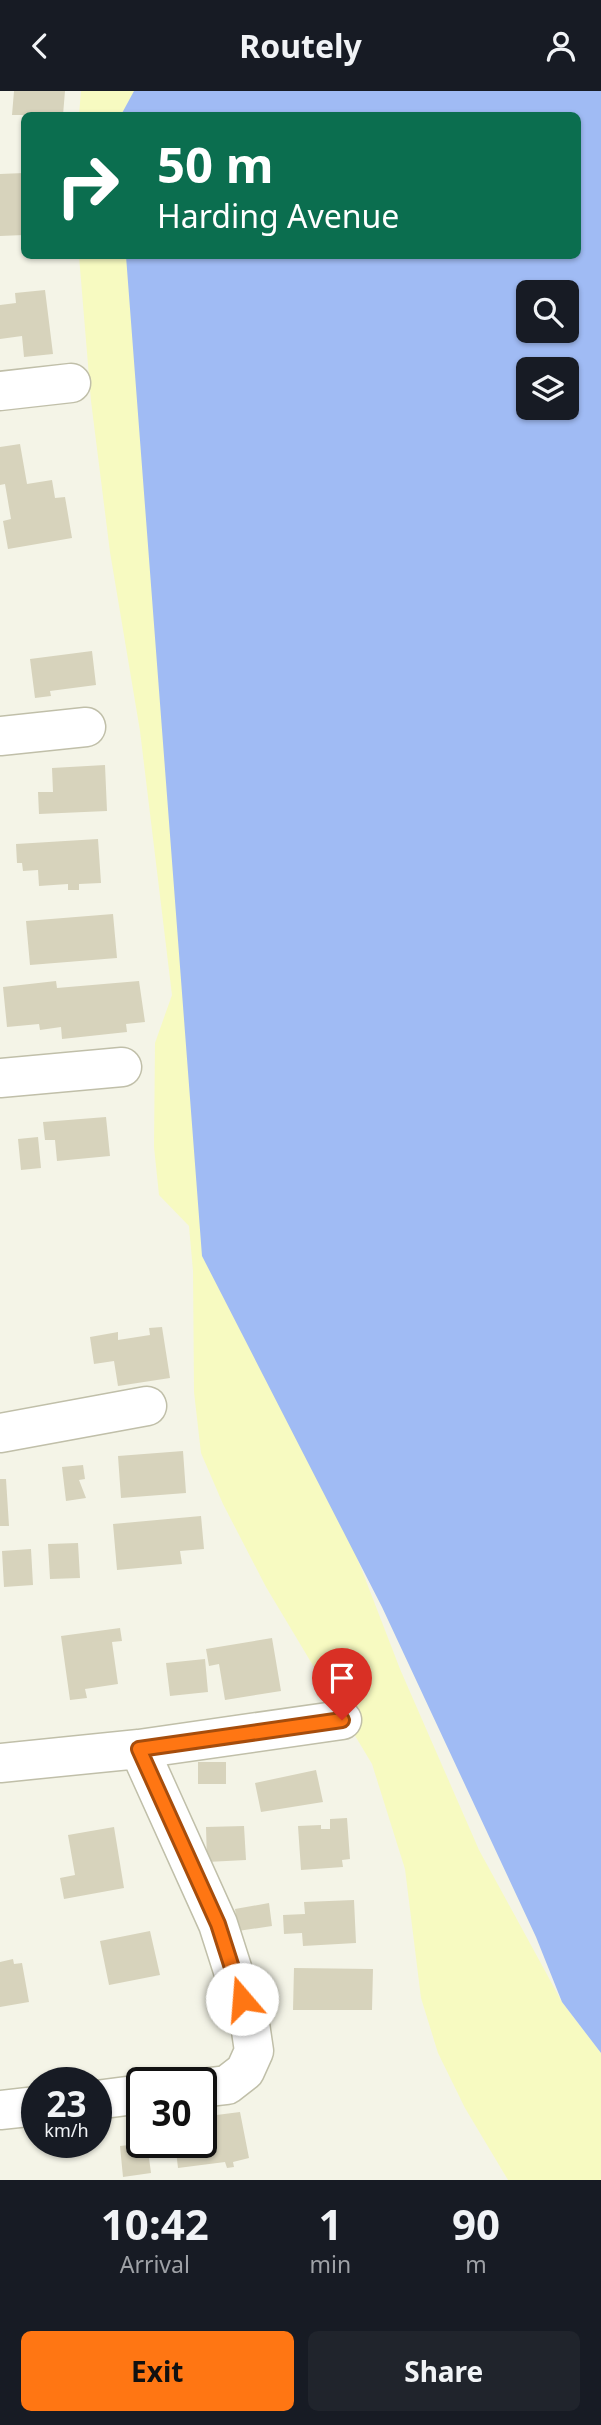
<!DOCTYPE html>
<style>
:root{--surface:#171b24;--page:#20242c;--text:#f1f3f6;--muted:#9ea1a6;--accent:#ff7613}
body{margin:0;font-family:"Noto Sans",sans-serif;background:var(--page);color:var(--text);height:100vh;display:flex;flex-direction:column;font-size:26px;white-space:nowrap}
*{box-sizing:border-box;margin:0}
p{font-size:23px;color:var(--muted)}
.icon{flex:none;width:38px;height:38px;fill:none;stroke:currentColor;stroke-width:2;stroke-linecap:round;stroke-linejoin:round}
.map{position:relative;height:2089px;overflow:hidden}
.drawer{display:flex;flex-direction:column;background:var(--surface);flex:1}
.drawer>*{flex:none}
.hud{position:absolute;left:21px;top:21px;width:560px;height:147px;border-radius:10px;box-shadow:0 2px 5px #0004;background:#0b6e4f;color:#fff;overflow:hidden}
.controls{position:absolute;left:516px;top:189px;display:grid;gap:14px}
.controls a{display:grid;place-items:center;width:63px;height:63px;border-radius:10px;background:var(--surface);box-shadow:0 2px 5px #0004;font-size:35px}
.speed{position:absolute;left:21px;top:1976px;display:flex;gap:14px;font-size:35px;font-weight:700;text-align:center}
.speed>*{display:grid;place-content:center;width:91px;height:91px;border-radius:50%;background:var(--surface);box-shadow:0 2px 5px #0004;line-height:1}
.speed small{font-size:18px;font-weight:400}
.speed .limit{border:4px solid #111;border-radius:10px;background:#fff;color:#111}
.pin{position:absolute;display:grid;place-items:center;width:60px;height:60px;color:#fff;margin:-72px -30px;border-radius:50% 50% 50% 0;rotate:-45deg;box-shadow:0 0 7px #0007}
.pin .icon{rotate:45deg}
.me{position:absolute;width:77px;margin:-38px;rotate:342deg;stroke-linejoin:round;filter:drop-shadow(0 0 5px #0008)}
.turn{display:flex;align-items:center;gap:24px;height:147px;padding:0 21px;font-size:32px}
.turn .icon{width:91px;height:91px;stroke-width:2.5}
.turn b{display:block;font-size:49px;line-height:60px}
.eta{display:flex;justify-content:space-evenly;align-items:center;height:119px;text-align:center}
.eta b{font-size:42px;font-weight:700;line-height:49px}
.action{display:flex;gap:14px;margin-top:auto;padding:14px 21px}
.action a{flex:1;height:80px;border-radius:10px;background:var(--accent);color:#111;font-size:28px;font-weight:700;line-height:80px;text-align:center}
.action a+a{background:var(--page);color:var(--text)}
header{display:flex;justify-content:space-between;align-items:center;height:91px;padding:0 21px;background:var(--surface);font-size:32px;font-weight:700}
.map>svg:first-child{display:block}
.sand{fill:#f7fac1}
.water{fill:#a0bbf4;fill-rule:evenodd}
.building{fill:#d7d3bc}
.lines{fill:none;stroke-linecap:round;stroke-linejoin:round}
.minor-casing{stroke:#c0bfa9;stroke-width:41}
.minor{stroke:#fff;stroke-width:38}
.route-casing{stroke:#a64d0c;stroke-width:18}
.route{stroke:#ff7613;stroke-width:12}
</style>
<header><svg class="icon" aria-label="back" viewBox="0 0 24 24"><path d="M15 5l-7 7 7 7"/></svg>Routely<svg class="icon" aria-label="person" viewBox="0 0 24 24"><circle cx="12" cy="8" r="4"/><path d="M4 21q1-7 8-7t8 7"/></svg></header>
<div class="map">
<svg width="601" height="2089" viewBox="0 0 601 2089">
<rect width="100%" height="100%" fill="#f4f4e7"/>
<path class="sand" d="M 81,0 L 197,0 L 193,24 L 79,24 Z
M 79,165 L 176,165 L 341,1425 L 400,1578 L 479,1759 L 562,1911 L 601,1962 L 601,2089 L 508,2089 L 465,2017 L 438,1962 L 421,1907 L 405,1778 L 372,1673 L 266,1496 L 223,1413 L 201,1362 L 194,1301 L 193,1180 L 189,1135 L 159,1104 L 154,1056 L 155,952 L 172,904 L 140,640 L 110,461 L 91,310 Z"/>
<path class="water" d="M 134,0 L 601,0 L 601,1962 L 562,1911 L 536,1846 L 382,1516 L 202,1165 L 126,165 L 578,164 L 578,24 L 121,24 ZM 528,201 L 567,201 L 567,240 L 528,240 ZM 528,278 L 567,278 L 567,317 L 528,317 Z"/>
<path class="building" d="M 14,0 L 65,0 L 63,24 L 12,24 Z
M 24,82 L 24,144 L 0,145 L 0,83 Z
M 45,199 L 53,263 L 24,266 L 22,245 L 0,248 L 0,214 L 16,212 L 15,202 Z
M 20,353 L 27,393 L 52,389 L 55,407 L 65,406 L 72,447 L 8,458 L 3,430 L 11,428 L 5,393 L 0,394 L 0,356 Z
M 92,560 L 96,594 L 50,600 L 51,605 L 35,607 L 30,568 Z
M 105,674 L 107,720 L 39,723 L 38,701 L 53,701 L 52,677 Z
M 98,748 L 101,792 L 79,793 L 79,799 L 68,799 L 68,793 L 39,795 L 38,779 L 23,780 L 22,772 L 17,772 L 16,753 Z
M 113,823 L 117,867 L 30,874 L 26,830 Z
M 56,890 L 57,897 L 139,890 L 145,931 L 126,933 L 127,941 L 62,948 L 61,936 L 40,939 L 39,933 L 7,936 L 3,896 Z
M 106,1026 L 110,1065 L 57,1070 L 55,1049 L 45,1049 L 43,1031 Z
M 38,1046 L 41,1077 L 21,1079 L 18,1048 Z
M 162,1236 L 170,1287 L 118,1295 L 114,1270 L 94,1273 L 90,1246 L 118,1241 L 118,1249 L 150,1244 L 149,1237 Z
M 183,1360 L 186,1402 L 121,1407 L 118,1365 Z
M 83,1374 L 85,1388 L 79,1389 L 86,1407 L 66,1410 L 62,1376 Z
M 0,1388 L 6,1388 L 9,1435 L 0,1435 Z
M 201,1425 L 204,1458 L 180,1460 L 182,1473 L 117,1479 L 113,1433 Z
M 78,1452 L 80,1487 L 50,1488 L 48,1453 Z
M 31,1458 L 33,1494 L 4,1496 L 2,1460 Z
M 120,1537 L 122,1550 L 112,1551 L 118,1593 L 85,1598 L 87,1607 L 70,1609 L 61,1545 Z
M 272,1547 L 281,1600 L 225,1609 L 219,1573 L 209,1575 L 206,1558 Z
M 205,1568 L 208,1601 L 170,1605 L 166,1572 Z
M 198,1671 L 226,1671 L 226,1693 L 198,1693 Z
M 316,1679 L 323,1711 L 261,1721 L 255,1692 Z
M 347,1727 L 350,1768 L 342,1769 L 343,1776 L 301,1779 L 298,1735 L 321,1734 L 321,1738 L 330,1738 L 330,1728 Z
M 244,1735 L 246,1769 L 207,1771 L 206,1736 Z
M 114,1736 L 124,1797 L 64,1808 L 60,1787 L 75,1784 L 68,1744 Z
M 354,1809 L 356,1852 L 303,1855 L 302,1842 L 284,1843 L 283,1824 L 305,1823 L 304,1811 Z
M 269,1812 L 272,1835 L 238,1840 L 235,1818 Z
M 150,1840 L 160,1884 L 109,1894 L 100,1850 Z
M 13,1868 L 14,1873 L 22,1872 L 29,1911 L 0,1916 L 0,1871 Z
M 294,1877 L 373,1878 L 372,1919 L 293,1919 Z
M 240,2021 L 249,2067 L 233,2071 L 234,2076 L 227,2077 L 225,2071 L 178,2077 L 175,2051 L 201,2051 L 201,2026 Z
M 147,2052 L 151,2082 L 123,2086 L 120,2055 Z"/>
<g class="lines">
<defs>
<path id="minor" d="M 0,300 L 71,292
M 0,645 L 86,636
M 0,987 L 122,976
M 0,1342 L 147,1315
M 139,1658 L 218,1833 L 250,1933 L 254,1960 L 245,1980 L 227,1994 L 201,1997
M 0,1672 L 139,1658 L 342,1629
M 96,2009 L 142,2003
M 0,2019 L 37,2015"/>
</defs>
<use href="#minor" class="minor-casing"/>
<use href="#minor" class="minor"/>
</g>
<g class="lines">
<defs>
<path id="route" d="M 242,1908 L 218,1833 L 139,1658 L 342,1629"/>
</defs>
<use href="#route" class="route-casing"/>
<use href="#route" class="route"/>
</g>
</svg>
<div class="controls">
<a><svg class="icon" aria-label="search" viewBox="0 0 24 24"><circle cx="10" cy="10" r="6"/><path d="M15 15l6 6"/></svg></a>
<a><svg class="icon" aria-label="layers" viewBox="0 0 24 24"><path d="M12 4l9 5-9 5-9-5zM3 14l9 5 9-5"/></svg></a>
</div>
<div class="speed"><div>23<small>km/h</small></div><div class="limit">30</div></div>
<div class="pin" style="left:342px;top:1629px;background:#d93025"><svg class="icon" aria-label="arrive" viewBox="0 0 24 24"><path d="M6 21V4h12l-3 4 3 4H6"/></svg></div>
<svg class="me" style="left:242px;top:1908px" viewBox="-20 -20 40 40"><circle r="19" fill="#fff"/><path d="M0-13L10 11 0 6-10 11z" fill="#ff7613"/></svg>
<div class="hud">
<div class="turn"><svg class="icon" aria-label="right" viewBox="0 0 24 24"><path d="M7 20v-9h11M14 6l5 5-5 5"/></svg><div><b>50 m</b>Harding Avenue</div></div>
</div>
</div>
<section class="drawer">
<div class="eta">
<div><b>10:42</b><p>Arrival</p></div>
<div><b>1</b><p>min</p></div>
<div><b>90</b><p>m</p></div>
</div>
<div class="action"><a>Exit</a><a>Share</a></div>
</section>
